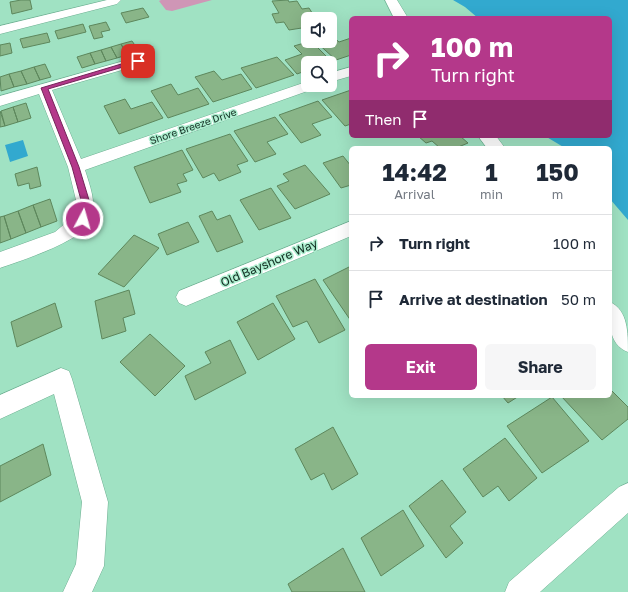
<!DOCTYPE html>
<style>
:root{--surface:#fff;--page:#f6f6f7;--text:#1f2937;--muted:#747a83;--line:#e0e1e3;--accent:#b4388a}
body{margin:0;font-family:"Golos Text",sans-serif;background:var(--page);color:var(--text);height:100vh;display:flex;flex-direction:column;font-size:15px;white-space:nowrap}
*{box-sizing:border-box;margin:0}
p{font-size:13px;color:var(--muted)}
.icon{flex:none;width:22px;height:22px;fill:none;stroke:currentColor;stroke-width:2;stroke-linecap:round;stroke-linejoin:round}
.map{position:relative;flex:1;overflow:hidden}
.drawer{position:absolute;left:349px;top:146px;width:263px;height:252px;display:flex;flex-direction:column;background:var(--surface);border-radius:6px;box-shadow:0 4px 16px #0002}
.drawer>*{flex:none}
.top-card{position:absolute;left:349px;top:16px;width:263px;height:122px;border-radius:6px;box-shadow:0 4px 16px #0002;background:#b4388a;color:#fff;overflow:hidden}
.buttons{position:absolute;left:301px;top:12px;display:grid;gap:8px}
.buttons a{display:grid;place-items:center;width:36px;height:36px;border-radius:6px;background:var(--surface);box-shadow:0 4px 16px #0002;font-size:20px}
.pin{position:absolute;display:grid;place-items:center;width:34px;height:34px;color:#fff;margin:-17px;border-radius:8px;box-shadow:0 2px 6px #0006}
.me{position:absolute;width:44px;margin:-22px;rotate:6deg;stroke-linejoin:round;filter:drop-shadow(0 0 3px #0008)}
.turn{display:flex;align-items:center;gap:14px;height:84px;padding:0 16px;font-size:18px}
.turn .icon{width:52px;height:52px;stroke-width:2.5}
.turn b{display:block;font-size:28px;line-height:34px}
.then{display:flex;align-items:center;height:38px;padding:0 16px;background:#0003;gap:8px;font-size:15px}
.eta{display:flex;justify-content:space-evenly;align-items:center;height:68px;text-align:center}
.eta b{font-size:24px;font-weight:700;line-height:28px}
.primary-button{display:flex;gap:8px;margin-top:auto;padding:8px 16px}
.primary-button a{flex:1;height:46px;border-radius:6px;background:var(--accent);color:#fff;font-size:16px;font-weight:700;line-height:46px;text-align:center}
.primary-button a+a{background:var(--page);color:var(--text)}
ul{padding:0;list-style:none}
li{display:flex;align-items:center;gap:12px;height:56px;padding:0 16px;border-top:1px solid var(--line)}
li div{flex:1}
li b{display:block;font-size:15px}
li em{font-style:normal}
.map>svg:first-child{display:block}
.green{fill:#cf96b6}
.water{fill:#32a9cf}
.building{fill:#89b588;stroke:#5d875c}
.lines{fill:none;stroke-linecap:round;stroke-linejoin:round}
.minor-casing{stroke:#6dae91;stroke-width:1}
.tertiary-casing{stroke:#6dae91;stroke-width:1}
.minor{fill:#fff;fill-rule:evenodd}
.tertiary{fill:#fff;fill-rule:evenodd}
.route{fill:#b4388a;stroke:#75245a}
.labels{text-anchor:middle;stroke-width:3;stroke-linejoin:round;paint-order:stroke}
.far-street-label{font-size:10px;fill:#112c21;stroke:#adefd0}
.street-label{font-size:12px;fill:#112c21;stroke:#adefd0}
</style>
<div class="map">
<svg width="628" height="592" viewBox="0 0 628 592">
<rect width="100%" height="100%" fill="#a0e2c3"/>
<path class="green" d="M 161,0 L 212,0 L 172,11 L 166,10 L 159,1 Z"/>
<path class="water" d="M 453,0 L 628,0 L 628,220 L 610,199 L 610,148 L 565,148 L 545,136 L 610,136 L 610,18 L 478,18 L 465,7 Z
M 23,140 L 28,156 L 10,162 L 5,145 Z"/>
<path class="building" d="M 21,0 L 30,0 L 32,9 L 12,14 L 10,2 Z
M 288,0 L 289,2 L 297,1 L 302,9 L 309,8 L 316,19 L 308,19 L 308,27 L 289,30 L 284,22 L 276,23 L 272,14 L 279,13 L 272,1 Z
M 143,8 L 149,17 L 126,23 L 121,13 Z
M 106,22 L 110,30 L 101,32 L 103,37 L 94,39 L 89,26 Z
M 83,24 L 86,32 L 58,39 L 55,31 Z
M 47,33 L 50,42 L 23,48 L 20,39 Z
M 330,34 L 339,42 L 351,38 L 351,55 L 336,60 L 315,41 L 330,41 Z
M 132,41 L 139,51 L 127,55 L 121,44 Z
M 311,41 L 332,62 L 308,63 L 308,70 L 297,74 L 285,60 L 302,54 L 294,46 Z
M 10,43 L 12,53 L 0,56 L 0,45 Z
M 121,44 L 127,55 L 117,58 L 111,47 Z
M 111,47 L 117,58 L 106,61 L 101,50 Z
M 101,50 L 106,61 L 95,64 L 90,53 Z
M 90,53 L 95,64 L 82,68 L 77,57 Z
M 277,57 L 294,75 L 256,88 L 241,68 Z
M 45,64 L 51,77 L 40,80 L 34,67 Z
M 34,67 L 40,80 L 27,84 L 21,71 Z
M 21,71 L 27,84 L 14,87 L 9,74 Z
M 214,71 L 222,80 L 241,74 L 252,89 L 213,102 L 195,77 Z
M 9,74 L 14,87 L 1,91 L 0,77 Z
M 171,84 L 178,95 L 198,88 L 209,104 L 168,118 L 151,91 Z
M 351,90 L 351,124 L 345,126 L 322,100 Z
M 125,99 L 131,109 L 152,102 L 163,118 L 119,134 L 104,106 Z
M 318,101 L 332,117 L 312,124 L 321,135 L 301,143 L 279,115 Z
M 26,103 L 31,118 L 18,122 L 13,107 Z
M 13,107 L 18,122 L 5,126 L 1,111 Z
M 0,111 L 5,126 L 0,127 Z
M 275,117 L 288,134 L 267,142 L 276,154 L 255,162 L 234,131 Z
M 230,134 L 248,161 L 237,165 L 241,172 L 219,181 L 214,173 L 203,178 L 186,149 Z
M 418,136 L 460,136 L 468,143 L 456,148 L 440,148 L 432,141 L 426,143 Z
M 182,150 L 193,170 L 183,174 L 187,181 L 177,184 L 181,192 L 150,203 L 134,167 Z
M 343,156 L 351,166 L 351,185 L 341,188 L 323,163 Z
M 305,165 L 330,194 L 295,209 L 277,186 L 289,181 L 283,174 Z
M 37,167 L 41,186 L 30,189 L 29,183 L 18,186 L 15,174 Z
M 271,188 L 291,218 L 259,230 L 240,200 Z
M 50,199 L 57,221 L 41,227 L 33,205 Z
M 33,205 L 41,227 L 26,233 L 18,211 Z
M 18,211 L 26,233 L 11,239 L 4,216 Z
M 212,211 L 217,220 L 230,215 L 243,242 L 217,252 L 199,216 Z
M 4,216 L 11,239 L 0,243 L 0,217 Z
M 188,222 L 199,242 L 167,255 L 158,234 Z
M 134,235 L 159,248 L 124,287 L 98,274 Z
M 351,266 L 351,321 L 323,280 Z
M 315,279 L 345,330 L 319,343 L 307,321 L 293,327 L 276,296 Z
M 129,290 L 135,314 L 123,318 L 126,331 L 102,339 L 95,301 Z
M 55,303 L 62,327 L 17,347 L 11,322 Z
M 273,303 L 295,339 L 258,360 L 237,322 Z
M 150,334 L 185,366 L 155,396 L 120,362 Z
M 230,340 L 246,373 L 195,400 L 185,376 L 211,363 L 205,352 Z
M 610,389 L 628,407 L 628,419 L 602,440 L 561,396 L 610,396 Z
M 502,396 L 519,396 L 508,403 Z
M 552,397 L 589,441 L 542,473 L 507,426 Z
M 333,427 L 358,474 L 332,490 L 324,473 L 311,480 L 295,449 Z
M 505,438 L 537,478 L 509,501 L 498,486 L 483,497 L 463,469 Z
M 43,444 L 51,475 L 0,502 L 0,466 Z
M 442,480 L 466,512 L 450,526 L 463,543 L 446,558 L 409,506 Z
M 403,510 L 424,546 L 381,576 L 361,538 Z
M 343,548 L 365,592 L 292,592 L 288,584 Z"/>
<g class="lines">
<defs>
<path id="minor" d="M 107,0 L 121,0 L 117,4 L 0,34 L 0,26 Z
M 138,57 L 143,58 L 145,61 L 143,64 L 52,90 L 81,159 L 306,82 L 308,81 L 308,85 L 318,85 L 316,88 L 85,170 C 90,186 96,201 92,218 C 87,240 20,261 0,268 L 0,252 L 55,232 L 74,216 L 76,200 L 68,167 L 39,94 L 0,106 L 0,96 Z
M 351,67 L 351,76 L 330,82 L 330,73 Z
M 351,221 L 351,236 L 186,306 L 179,303 L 176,297 L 179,291 Z
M 61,368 L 69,371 L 72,379 L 108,502 L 104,566 L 92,592 L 63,592 L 76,564 L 82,502 L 54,394 L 0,419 L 0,395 Z
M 628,483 L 628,513 L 540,592 L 505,592 L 509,582 L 619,487 Z"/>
<path id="tertiary" d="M 385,0 L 397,0 L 408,18 L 394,18 Z
M 478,136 L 496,136 L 505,148 L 487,148 Z
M 610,302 C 628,310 628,333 628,352 C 607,344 610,321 610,302 Z"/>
</defs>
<use href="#minor" class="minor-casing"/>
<use href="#tertiary" class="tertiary-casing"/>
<use href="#minor" class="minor"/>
<use href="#tertiary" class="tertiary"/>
</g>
<path class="route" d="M 138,59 L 141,61 L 140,62 L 48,89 L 79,167 L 89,200 L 87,219 L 85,222 L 80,222 L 81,200 L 72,167 L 41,88 Z"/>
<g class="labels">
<g class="far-street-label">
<text transform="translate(193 126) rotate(-19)" y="4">Shore Breeze Drive</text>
</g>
<g class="street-label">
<text transform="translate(269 263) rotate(-23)" y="4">Old Bayshore Way</text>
</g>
</g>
</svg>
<div class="buttons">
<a><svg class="icon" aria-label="sound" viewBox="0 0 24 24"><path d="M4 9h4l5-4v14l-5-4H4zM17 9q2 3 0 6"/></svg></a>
<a><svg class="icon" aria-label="search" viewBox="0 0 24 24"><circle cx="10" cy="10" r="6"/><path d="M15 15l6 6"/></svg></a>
</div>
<div class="pin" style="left:138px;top:61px;background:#d93025"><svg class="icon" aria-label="arrive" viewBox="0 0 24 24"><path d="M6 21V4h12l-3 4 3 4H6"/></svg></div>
<svg class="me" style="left:83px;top:219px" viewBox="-20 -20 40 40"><circle r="17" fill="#b4388a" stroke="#fff" stroke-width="3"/><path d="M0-11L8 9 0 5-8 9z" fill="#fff"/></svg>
<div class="top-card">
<div class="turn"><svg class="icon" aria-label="right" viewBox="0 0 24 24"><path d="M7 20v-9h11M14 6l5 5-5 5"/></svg><div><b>100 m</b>Turn right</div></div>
<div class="then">Then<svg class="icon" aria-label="arrive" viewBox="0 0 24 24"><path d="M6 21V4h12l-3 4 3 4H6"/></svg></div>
</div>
<section class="drawer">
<div class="eta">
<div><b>14:42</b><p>Arrival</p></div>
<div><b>1</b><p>min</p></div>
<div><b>150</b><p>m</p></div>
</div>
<ul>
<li><svg class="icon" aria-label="right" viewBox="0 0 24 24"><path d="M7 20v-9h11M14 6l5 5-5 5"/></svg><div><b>Turn right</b></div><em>100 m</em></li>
<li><svg class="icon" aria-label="arrive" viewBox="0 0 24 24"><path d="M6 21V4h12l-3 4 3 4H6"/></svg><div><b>Arrive at destination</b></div><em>50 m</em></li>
</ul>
<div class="primary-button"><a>Exit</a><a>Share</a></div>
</section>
</div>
